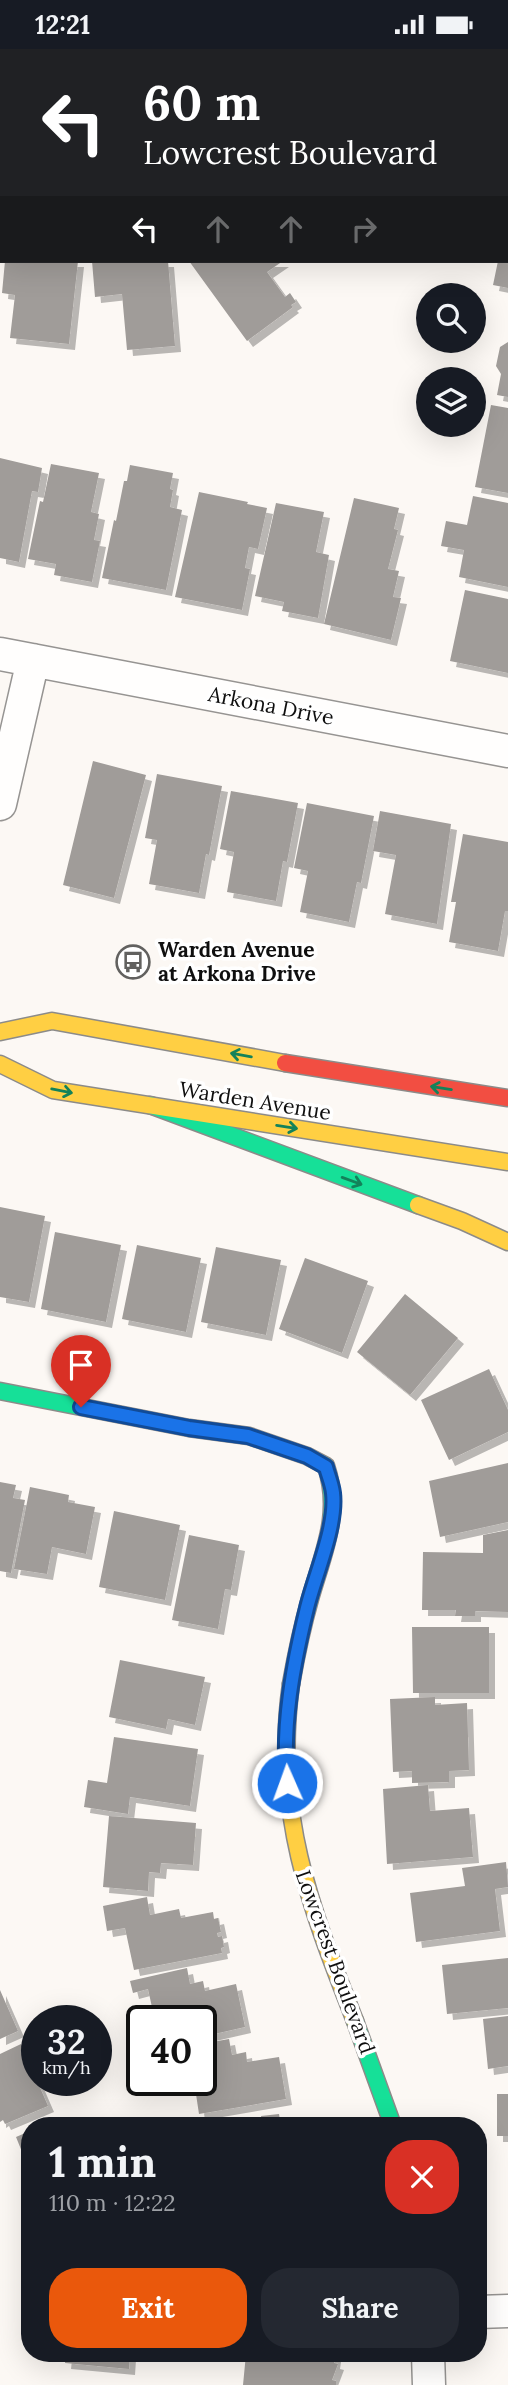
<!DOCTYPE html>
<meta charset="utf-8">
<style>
:root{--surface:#171b24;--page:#242831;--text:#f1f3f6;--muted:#9ea1a6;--accent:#ea580c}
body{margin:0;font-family:Lora,serif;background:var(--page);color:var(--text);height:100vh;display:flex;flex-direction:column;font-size:26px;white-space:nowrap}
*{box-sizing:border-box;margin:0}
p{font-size:23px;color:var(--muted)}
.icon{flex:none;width:38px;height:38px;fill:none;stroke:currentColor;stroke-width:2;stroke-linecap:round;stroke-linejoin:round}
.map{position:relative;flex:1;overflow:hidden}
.drawer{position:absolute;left:21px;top:2068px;width:466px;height:245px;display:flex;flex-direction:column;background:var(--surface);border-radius:28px;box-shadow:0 7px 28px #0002}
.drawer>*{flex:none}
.hud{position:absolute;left:0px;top:0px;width:509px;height:214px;box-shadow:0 7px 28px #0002;background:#202124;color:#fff;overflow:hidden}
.tools{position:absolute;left:416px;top:234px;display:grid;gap:14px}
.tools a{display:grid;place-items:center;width:70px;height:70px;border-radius:50%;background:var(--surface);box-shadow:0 7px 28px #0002;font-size:35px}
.speed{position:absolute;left:21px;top:1956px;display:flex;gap:14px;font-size:35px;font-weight:700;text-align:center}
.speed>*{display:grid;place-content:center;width:91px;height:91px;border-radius:50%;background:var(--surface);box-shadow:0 7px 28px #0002;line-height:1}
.speed small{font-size:18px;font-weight:400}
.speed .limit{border:4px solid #111;border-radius:10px;background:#fff;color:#111}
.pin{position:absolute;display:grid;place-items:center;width:60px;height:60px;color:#fff;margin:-72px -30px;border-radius:50% 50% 50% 0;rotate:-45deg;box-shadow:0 0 7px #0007}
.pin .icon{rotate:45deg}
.me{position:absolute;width:77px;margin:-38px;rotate:358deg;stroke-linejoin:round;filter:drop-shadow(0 0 5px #0008)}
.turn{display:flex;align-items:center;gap:24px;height:147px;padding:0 28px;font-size:32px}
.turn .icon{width:91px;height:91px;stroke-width:2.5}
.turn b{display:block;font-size:49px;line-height:60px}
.lanes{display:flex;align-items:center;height:66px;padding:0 28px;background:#0003;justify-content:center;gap:35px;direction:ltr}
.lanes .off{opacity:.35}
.round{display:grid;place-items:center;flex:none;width:74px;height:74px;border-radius:28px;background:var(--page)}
.overview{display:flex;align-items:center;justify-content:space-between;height:119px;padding:0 28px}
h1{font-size:42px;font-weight:700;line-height:52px}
.primary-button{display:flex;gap:14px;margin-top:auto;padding:14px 28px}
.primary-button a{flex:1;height:80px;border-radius:28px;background:var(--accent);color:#fff;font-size:28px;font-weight:700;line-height:80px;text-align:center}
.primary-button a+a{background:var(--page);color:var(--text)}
.status{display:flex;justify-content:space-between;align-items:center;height:49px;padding:0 35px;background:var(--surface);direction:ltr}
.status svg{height:19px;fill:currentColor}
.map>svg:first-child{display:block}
.building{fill:#a09c99;filter:url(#shadow)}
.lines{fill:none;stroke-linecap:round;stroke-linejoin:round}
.street-casing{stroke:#969492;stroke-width:35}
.fast-casing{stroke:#8c8b89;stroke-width:19}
.slow-casing{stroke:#8c8b89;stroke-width:19}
.jam-casing{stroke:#8c8b89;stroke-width:19}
.street{stroke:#fffefd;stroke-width:32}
.fast{stroke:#16e098;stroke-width:16}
.slow{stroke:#ffcf43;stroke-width:16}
.jam{stroke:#f24e42;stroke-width:16}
.oneway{stroke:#13825a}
.route-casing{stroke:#114b97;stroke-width:18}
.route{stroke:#1a73e8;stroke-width:12}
.labels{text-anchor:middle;stroke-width:7;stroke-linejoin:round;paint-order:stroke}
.street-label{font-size:21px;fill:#0f0f0f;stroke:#fff}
.poi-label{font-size:21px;font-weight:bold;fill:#0f0f0f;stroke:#fff;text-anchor:start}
</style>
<div class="status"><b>12:21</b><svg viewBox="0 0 49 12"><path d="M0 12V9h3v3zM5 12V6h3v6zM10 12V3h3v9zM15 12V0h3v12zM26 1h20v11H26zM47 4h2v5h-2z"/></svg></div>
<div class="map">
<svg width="508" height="2336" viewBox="0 0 508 2336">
<defs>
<filter id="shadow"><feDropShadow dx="6" dy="6" stdDeviation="0" flood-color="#0004"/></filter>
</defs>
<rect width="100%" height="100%" fill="#fcf8f4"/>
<path class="building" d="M 5,212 L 78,212 L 69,295 L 10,289 L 15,246 L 2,244 Z
M 92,212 L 168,212 L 175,297 L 127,301 L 122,245 L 95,248 Z
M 189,212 L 283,212 L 267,223 L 285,248 L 290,244 L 296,253 L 291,256 L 293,258 L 247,292 Z
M 498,212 L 508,212 L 508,239 L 493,236 Z
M 508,293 L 508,348 L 497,346 L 501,325 L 496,317 L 500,298 Z
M 491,356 L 508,359 L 508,444 L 475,438 Z
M 0,409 L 42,419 L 38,443 L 32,442 L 19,513 L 0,509 Z
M 51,415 L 99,424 L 91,463 L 99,465 L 94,491 L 100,492 L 92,533 L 54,526 L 56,515 L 28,510 L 40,452 L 43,453 Z
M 130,416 L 173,424 L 170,440 L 173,441 L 170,458 L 182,461 L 166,541 L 102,529 L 114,471 L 116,472 L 124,432 L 127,432 Z
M 199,443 L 248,453 L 247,455 L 267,459 L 258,500 L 249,498 L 245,519 L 250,520 L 242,561 L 175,548 Z
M 473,447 L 508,454 L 508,538 L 459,528 L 464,501 L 441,497 L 446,472 L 467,476 Z
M 354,449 L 399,459 L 394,480 L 398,481 L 388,520 L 399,522 L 393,548 L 401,549 L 391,591 L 324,575 Z
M 276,454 L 324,463 L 316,503 L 329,506 L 318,569 L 282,562 L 284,553 L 255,547 Z
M 465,541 L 508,550 L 508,624 L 450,612 Z
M 93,712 L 146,726 L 114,849 L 63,836 Z
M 157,725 L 222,737 L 209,806 L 206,805 L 199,844 L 149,835 L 157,791 L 145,789 Z
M 231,742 L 298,754 L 287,813 L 283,812 L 276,852 L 227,843 L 234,803 L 220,800 Z
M 307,754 L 374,767 L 361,834 L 357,833 L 349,873 L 300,863 L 308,822 L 294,819 Z
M 380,762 L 451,775 L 437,875 L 385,865 L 396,806 L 373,802 Z
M 463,785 L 508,793 L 508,862 L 505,862 L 498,902 L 449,893 L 456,853 L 451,853 Z
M 0,1158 L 45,1167 L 29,1253 L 0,1248 Z
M 55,1183 L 121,1196 L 106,1273 L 41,1260 Z
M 137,1196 L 201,1209 L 186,1283 L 122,1270 Z
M 216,1198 L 281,1211 L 266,1286 L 201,1273 Z
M 305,1209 L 368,1232 L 342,1304 L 279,1280 Z
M 405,1245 L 458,1289 L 410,1346 L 357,1303 Z
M 489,1320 L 508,1361 L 508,1383 L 449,1411 L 421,1351 Z
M 508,1414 L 508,1473 L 440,1488 L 429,1432 Z
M 0,1433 L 16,1436 L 13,1449 L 25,1451 L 11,1524 L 0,1522 Z
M 30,1438 L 69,1446 L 68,1453 L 95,1458 L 86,1505 L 52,1498 L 47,1525 L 14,1520 Z
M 114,1462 L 180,1476 L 165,1551 L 99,1538 Z
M 508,1481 L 508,1563 L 475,1562 L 475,1567 L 455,1567 L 456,1561 L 422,1561 L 423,1503 L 483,1504 L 483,1486 Z
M 189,1486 L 239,1496 L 231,1541 L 225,1540 L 218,1580 L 172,1571 Z
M 412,1578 L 489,1578 L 489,1644 L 413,1644 Z
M 120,1611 L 205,1628 L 195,1676 L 168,1670 L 166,1680 L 109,1668 Z
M 435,1648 L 435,1656 L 467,1654 L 469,1721 L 449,1722 L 449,1733 L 412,1734 L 412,1722 L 393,1723 L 390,1650 Z
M 114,1688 L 198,1700 L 190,1757 L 130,1748 L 128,1765 L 84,1758 L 88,1731 L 107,1734 Z
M 428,1736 L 430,1762 L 469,1759 L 473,1808 L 387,1815 L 383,1740 Z
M 109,1767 L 196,1774 L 193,1816 L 161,1814 L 160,1824 L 149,1823 L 148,1842 L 103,1838 Z
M 506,1813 L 508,1838 L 495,1840 L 500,1882 L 416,1893 L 410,1844 L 465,1837 L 462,1819 Z
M 147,1848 L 150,1866 L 179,1860 L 181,1869 L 213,1863 L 214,1870 L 218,1869 L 221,1883 L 217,1884 L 218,1888 L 222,1887 L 224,1898 L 221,1899 L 222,1904 L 134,1921 L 125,1879 L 107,1882 L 103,1857 Z
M 508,1909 L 508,1959 L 447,1965 L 442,1916 Z
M 187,1919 L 190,1935 L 203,1932 L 205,1942 L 236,1935 L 245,1978 L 201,1988 L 201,1972 L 155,1972 L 148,1940 L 133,1944 L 130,1932 Z
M 0,1941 L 18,1982 L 0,1990 Z
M 508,1967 L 508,2017 L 488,2020 L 483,1970 Z
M 229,1990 L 232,2006 L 246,2003 L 247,2013 L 279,2008 L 286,2050 L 199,2065 L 194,2032 L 201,2032 L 201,1995 Z
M 21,1995 L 48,2057 L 5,2075 L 3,2071 L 0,2073 L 0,2005 Z
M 497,2045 L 508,2045 L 508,2087 L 497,2087 Z
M 279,2065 L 280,2071 L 302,2069 L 303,2077 L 236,2077 L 236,2075 L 262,2073 L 261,2067 Z
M 30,2082 L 30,2139 L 23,2123 L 29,2120 L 16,2088 Z
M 66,2305 L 130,2305 L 129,2320 L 65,2314 Z
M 246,2305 L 335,2307 L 334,2314 L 338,2315 L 332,2331 L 336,2332 L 336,2336 L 243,2336 Z"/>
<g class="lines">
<defs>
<path id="street" d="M 208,2 L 209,0
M 0,53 L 2,53
M 0,605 L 508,702
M 0,755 L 33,611
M 478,2263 L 508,2262
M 428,2305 L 429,2336"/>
<path id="fast" d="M 150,1056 L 418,1156
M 0,1342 L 189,1379 L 249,1387 L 307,1407 L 326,1417 C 342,1465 323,1504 310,1550 C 302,1578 296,1607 291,1635
M 355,1972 L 393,2077"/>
<path id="slow" d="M 0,983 L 52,972 L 285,1014
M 0,1015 L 53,1041 L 508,1113
M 418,1156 L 462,1172 L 508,1193
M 291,1635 C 273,1761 310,1858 355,1972"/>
<path id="jam" d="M 285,1014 L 508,1049"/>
</defs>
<use href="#street" class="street-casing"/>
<use href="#fast" class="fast-casing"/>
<use href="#slow" class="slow-casing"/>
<use href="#jam" class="jam-casing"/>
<use href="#street" class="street"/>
<use href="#fast" class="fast"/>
<use href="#slow" class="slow"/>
<use href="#jam" class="jam"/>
</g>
<defs><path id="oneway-shaft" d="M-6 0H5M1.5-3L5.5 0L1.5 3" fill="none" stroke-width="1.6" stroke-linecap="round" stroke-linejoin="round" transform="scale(1.75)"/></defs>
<g class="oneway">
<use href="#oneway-shaft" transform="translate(241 1006) rotate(-170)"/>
<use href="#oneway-shaft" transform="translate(441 1039) rotate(-171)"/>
<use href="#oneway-shaft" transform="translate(62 1042) rotate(11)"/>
<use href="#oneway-shaft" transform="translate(287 1078) rotate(9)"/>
<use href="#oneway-shaft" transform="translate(352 1132) rotate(20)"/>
</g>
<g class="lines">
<defs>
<path id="route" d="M 81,1358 L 189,1379 L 248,1387 L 307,1407 L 326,1418 C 328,1426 332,1435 333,1444 C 337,1477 315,1526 307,1559 C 293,1616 282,1675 287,1734"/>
</defs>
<use href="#route" class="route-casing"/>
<use href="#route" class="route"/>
</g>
<defs>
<symbol id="bus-ring" viewBox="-11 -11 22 22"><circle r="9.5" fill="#fff" stroke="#62615f" stroke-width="1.5"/><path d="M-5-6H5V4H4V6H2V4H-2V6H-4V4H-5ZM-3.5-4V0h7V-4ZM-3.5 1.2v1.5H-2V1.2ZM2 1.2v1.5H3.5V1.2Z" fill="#62615f"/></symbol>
</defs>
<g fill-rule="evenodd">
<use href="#bus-ring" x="114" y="894" width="38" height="38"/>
</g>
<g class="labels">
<g class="street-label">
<text transform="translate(271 657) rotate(11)" y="7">Arkona Drive</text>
<text transform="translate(255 1052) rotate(9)" y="7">Warden Avenue</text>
<text transform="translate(335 1913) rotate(70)" y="7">Lowcrest Boulevard</text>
</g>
<g class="poi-label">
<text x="158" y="908">Warden Avenue<tspan x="158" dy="24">at Arkona Drive</tspan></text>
</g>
</g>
</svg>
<div class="tools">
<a><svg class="icon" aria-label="search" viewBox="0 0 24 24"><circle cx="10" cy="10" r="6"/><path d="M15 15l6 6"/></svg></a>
<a><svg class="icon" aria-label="layers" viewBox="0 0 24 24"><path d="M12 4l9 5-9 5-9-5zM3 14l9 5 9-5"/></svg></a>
</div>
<div class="speed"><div>32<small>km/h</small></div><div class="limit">40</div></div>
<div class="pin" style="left:81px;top:1358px;background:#d93025"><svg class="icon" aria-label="arrive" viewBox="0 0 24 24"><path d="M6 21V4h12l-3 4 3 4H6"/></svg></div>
<svg class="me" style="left:287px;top:1734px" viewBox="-20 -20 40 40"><circle r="17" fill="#1a73e8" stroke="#fff" stroke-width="3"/><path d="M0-11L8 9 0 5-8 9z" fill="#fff"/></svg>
<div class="hud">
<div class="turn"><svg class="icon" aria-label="left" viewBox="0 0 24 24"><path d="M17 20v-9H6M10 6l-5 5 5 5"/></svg><div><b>60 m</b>Lowcrest Boulevard</div></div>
<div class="lanes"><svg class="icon" aria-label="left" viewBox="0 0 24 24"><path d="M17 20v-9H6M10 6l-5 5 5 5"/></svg><svg class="icon off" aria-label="ahead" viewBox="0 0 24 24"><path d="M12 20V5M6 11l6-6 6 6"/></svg><svg class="icon off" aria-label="ahead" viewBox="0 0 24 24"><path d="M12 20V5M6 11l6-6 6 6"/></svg><svg class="icon off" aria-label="right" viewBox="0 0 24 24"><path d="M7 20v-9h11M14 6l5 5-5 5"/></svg></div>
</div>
<section class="drawer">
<div class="overview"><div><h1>1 min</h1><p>110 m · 12:22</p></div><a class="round" style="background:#d93025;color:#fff"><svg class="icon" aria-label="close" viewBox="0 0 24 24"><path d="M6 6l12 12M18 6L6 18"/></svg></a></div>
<div class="primary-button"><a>Exit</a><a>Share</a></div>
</section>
</div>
